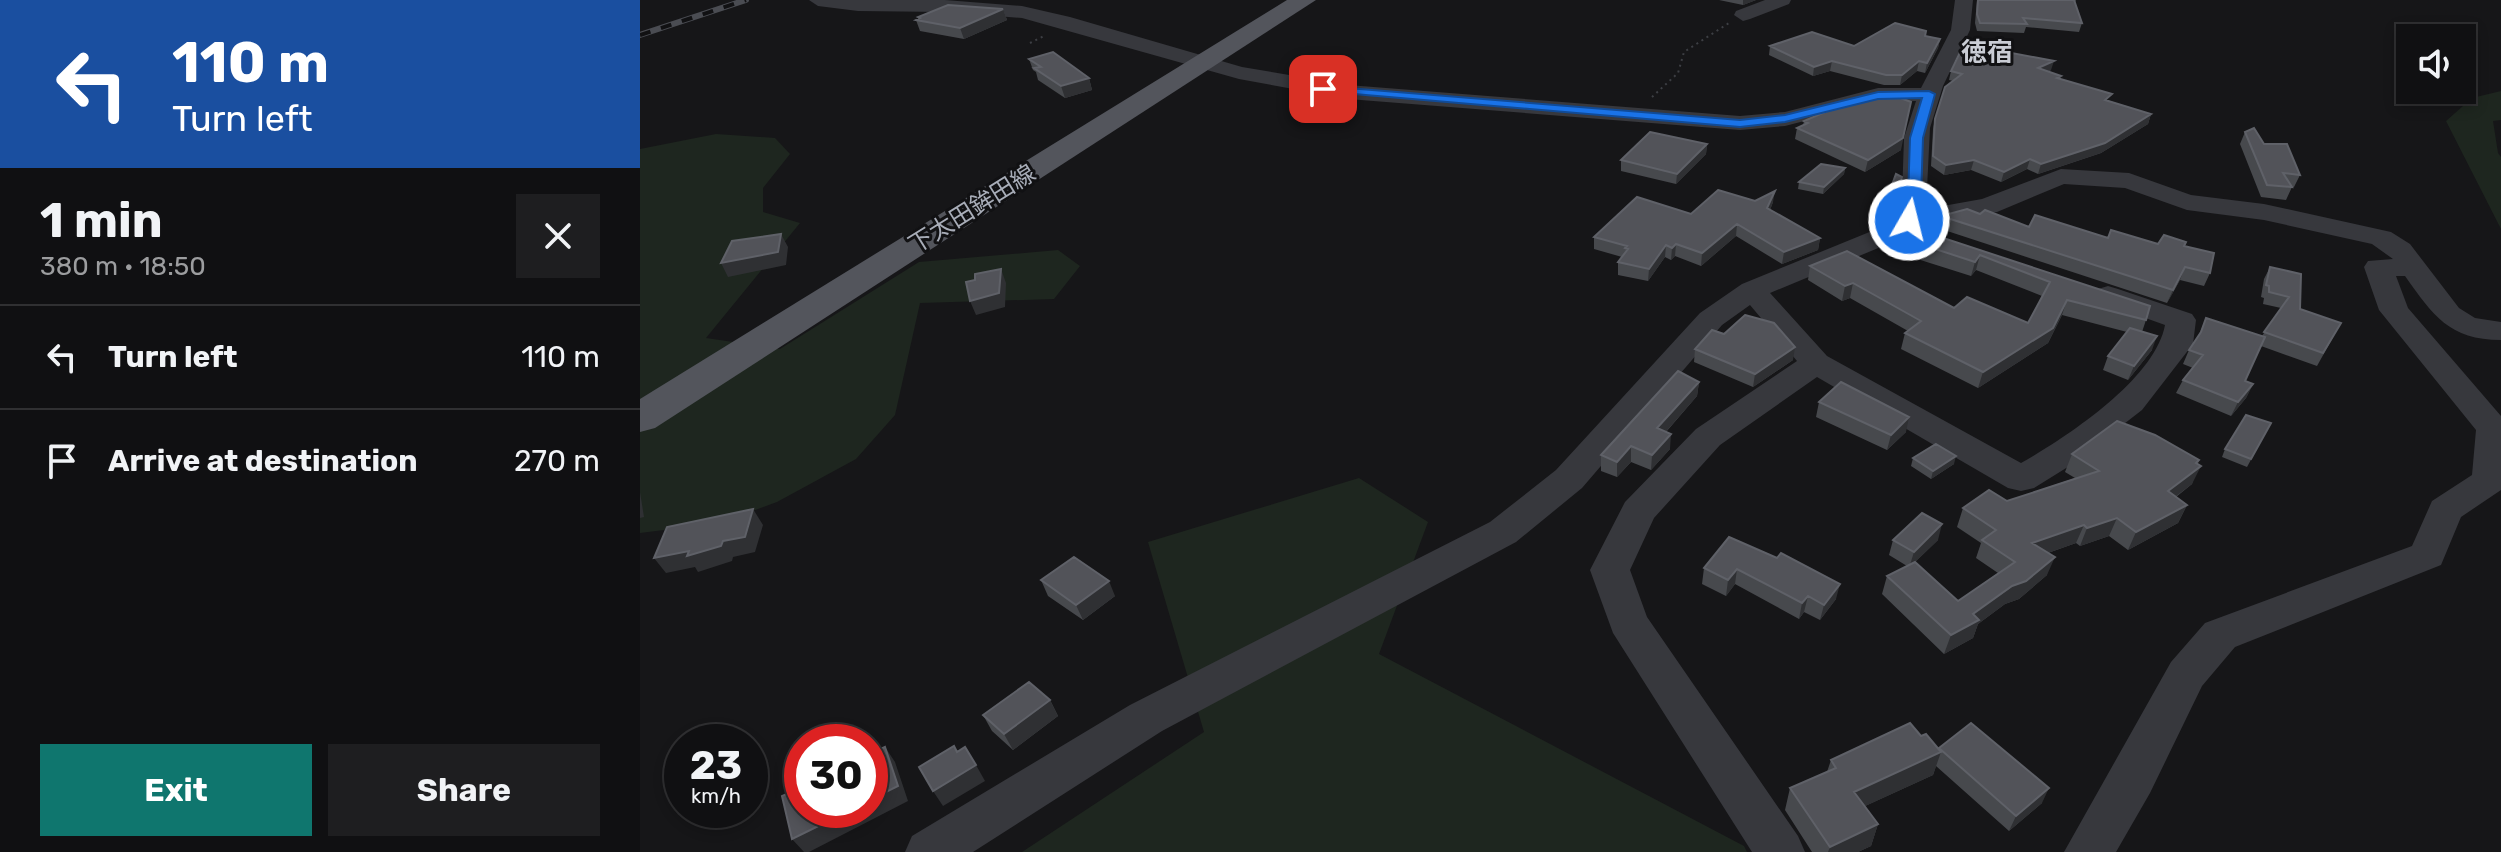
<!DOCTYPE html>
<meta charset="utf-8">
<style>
:root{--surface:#101012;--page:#1e1e20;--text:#f1f3f6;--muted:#9c9d9f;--line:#303032;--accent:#0f766e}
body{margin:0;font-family:Rubik,"Noto Sans JP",sans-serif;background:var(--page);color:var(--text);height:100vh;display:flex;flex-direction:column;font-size:30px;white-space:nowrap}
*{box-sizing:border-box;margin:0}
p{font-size:26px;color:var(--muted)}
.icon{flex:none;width:44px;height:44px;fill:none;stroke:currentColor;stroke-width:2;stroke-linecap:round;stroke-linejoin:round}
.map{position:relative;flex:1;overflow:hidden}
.sheet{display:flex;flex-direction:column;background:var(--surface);width:640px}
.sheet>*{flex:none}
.banner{background:#1a4fa0;color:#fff;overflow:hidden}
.controls{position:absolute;left:1756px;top:24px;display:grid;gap:16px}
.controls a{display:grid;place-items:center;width:80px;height:80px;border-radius:0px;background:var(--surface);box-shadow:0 4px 12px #0003,0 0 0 2px var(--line);font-size:40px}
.speed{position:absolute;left:24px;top:724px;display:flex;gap:16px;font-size:40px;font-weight:700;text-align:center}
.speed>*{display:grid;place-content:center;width:104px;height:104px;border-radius:50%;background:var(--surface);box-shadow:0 4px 12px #0003,0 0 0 2px var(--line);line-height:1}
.speed small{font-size:20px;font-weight:400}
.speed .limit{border:12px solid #d22;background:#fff;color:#111}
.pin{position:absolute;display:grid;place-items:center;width:68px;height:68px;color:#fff;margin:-34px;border-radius:16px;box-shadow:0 4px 12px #0006}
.me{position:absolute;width:88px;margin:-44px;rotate:8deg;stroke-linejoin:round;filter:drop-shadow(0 0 6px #0008)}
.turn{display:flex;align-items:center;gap:28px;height:168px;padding:0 40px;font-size:36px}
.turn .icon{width:104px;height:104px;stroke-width:2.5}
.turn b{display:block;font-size:56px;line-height:68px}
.round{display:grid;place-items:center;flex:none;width:84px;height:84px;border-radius:0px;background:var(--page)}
.summary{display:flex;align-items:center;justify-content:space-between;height:136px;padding:0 40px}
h1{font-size:48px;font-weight:700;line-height:60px}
.button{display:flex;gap:16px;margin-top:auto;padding:16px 40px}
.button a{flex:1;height:92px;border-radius:0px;background:var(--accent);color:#fff;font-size:32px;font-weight:700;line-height:92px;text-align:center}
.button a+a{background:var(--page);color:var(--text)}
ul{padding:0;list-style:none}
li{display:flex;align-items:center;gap:24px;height:104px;padding:0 40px;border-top:2px solid var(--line)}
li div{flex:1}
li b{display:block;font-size:30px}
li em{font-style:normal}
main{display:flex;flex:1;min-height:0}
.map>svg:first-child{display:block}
.green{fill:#1e261f}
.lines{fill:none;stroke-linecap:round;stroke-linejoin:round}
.path{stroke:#3d3f44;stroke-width:2;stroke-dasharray:2 4;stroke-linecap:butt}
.minor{fill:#37383d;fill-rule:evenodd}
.major{fill:#53555c;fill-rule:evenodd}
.rail-casing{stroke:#4a4c52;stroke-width:6}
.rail{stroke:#111113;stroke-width:4;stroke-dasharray:11;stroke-linecap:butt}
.wall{fill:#47494d}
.shaded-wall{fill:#2f3033}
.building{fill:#525359;stroke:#5f6168;stroke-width:2}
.route{fill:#1a73e8;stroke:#114b97;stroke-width:2}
.labels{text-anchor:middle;stroke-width:6;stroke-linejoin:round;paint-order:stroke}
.far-street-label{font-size:24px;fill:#a8adb8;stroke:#111113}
.far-quarter-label{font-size:26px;font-weight:bold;fill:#c9ccd4;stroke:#111113}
</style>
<main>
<section class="sheet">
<div class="banner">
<div class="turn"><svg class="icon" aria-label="left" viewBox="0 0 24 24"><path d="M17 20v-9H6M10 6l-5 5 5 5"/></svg><div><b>110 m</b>Turn left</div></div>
</div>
<div class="summary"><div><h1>1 min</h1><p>380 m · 18:50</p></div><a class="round"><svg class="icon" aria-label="close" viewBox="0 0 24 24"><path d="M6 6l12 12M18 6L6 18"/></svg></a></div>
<ul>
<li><svg class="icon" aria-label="left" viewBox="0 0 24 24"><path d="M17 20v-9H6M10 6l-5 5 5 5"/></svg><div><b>Turn left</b></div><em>110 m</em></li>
<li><svg class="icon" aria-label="arrive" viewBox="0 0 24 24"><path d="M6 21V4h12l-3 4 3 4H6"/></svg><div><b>Arrive at destination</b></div><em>270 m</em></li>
</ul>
<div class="button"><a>Exit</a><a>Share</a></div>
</section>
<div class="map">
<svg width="1861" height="852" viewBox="0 0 1861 852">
<rect width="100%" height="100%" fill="#161618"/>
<path class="green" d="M 1861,91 L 1861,120 L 1853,121 L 1858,153 L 1861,157 L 1861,229 L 1806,121 L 1832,98 Z
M 76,134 L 135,138 L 150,154 L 123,188 L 123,212 L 160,223 L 66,338 L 140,349 L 279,262 L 418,250 L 440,266 L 414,299 L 280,303 L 255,415 L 216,459 L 137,502 L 80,523 L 0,533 L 0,149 Z
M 719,478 L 788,522 L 739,654 L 1104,846 L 1107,852 L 382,852 L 564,732 L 508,542 Z"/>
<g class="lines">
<path class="path" d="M 390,43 L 404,36
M 1012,97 L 1038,73 L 1044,52 L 1089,23"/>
<path class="minor" d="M 169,0 L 305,0 L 382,6 L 430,17 L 602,67 L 708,85 L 1100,116 L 1145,112 L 1238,88 L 1281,88 L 1311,30 L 1315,0 L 1333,0 L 1330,30 L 1303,86 L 1290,128 L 1286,209 L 1342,199 L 1421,169 L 1489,173 L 1551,195 L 1624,204 L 1751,232 L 1770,244 L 1819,308 L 1835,318 L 1861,322 L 1861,340 C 1809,340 1793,315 1765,276 L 1756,276 L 1768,308 L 1861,416 L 1861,490 L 1821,517 L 1801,565 L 1595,647 L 1562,686 L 1510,793 L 1476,852 L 1424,852 L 1531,662 L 1565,623 L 1772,546 L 1792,501 L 1832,475 L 1836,430 L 1739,310 L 1724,267 L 1728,261 L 1753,259 L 1732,244 L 1624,220 L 1547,210 L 1485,188 L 1424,184 L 1357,212 L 1277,226 L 1272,234 L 1130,293 L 1187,356 L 1381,463 C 1427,437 1515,379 1525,325 L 1458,301 L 1453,295 L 1458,289 L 1468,286 L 1478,289 L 1552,314 L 1556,320 L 1553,344 L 1502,410 L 1431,465 L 1394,488 L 1381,491 L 1368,488 L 1177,377 L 1080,445 L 1014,518 L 990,570 L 1007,617 L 1158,836 L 1165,852 L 1112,852 L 973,633 L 950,570 L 985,502 L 1056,429 L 1157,361 L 1110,305 L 1082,325 L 942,488 L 876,542 L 522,731 L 333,852 L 265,852 L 272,836 L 490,705 L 850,522 L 916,470 L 1060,313 L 1102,284 L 1254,222 L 1262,197 L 1264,138 L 1276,101 L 1238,102 L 1145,126 L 1100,130 L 708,99 L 599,79 L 382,18 L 305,12 L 218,11 L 178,6 Z
M 1125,0 L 1151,0 L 1149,4 L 1110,19 L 1103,21 L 1094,15 L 1096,11 Z"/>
<path class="major" d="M 647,0 L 676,0 L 15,428 L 0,432 L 0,399 Z"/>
<defs>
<path id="rail" d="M 0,35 L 106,0"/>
</defs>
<use href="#rail" class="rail-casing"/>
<use href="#rail" class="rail"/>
</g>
<path class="wall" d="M 1079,0 L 1116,0 L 1103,5 Z
M 1337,0 L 1436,0 L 1435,3 L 1442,23 L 1439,32 L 1386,27 L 1384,33 L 1337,31 L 1335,23 Z
M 363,9 L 367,20 L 324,39 L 280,31 L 276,20 L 278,19 L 278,17 Z
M 1285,36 L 1300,39 L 1298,48 L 1285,73 L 1277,71 L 1260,85 L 1244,85 L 1190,71 L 1173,76 L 1129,55 L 1130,46 L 1214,46 Z
M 389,59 L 449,78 L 452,90 L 425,98 L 398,80 L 396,72 L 393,70 Z
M 1411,70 L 1408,72 L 1421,76 L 1420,79 L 1470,101 L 1511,114 L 1508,124 L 1461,153 L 1398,174 L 1387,169 L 1361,182 L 1331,170 L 1304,175 L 1291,166 L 1293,129 L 1295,119 L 1313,81 L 1309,80 L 1311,71 Z
M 1164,121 L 1261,150 L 1225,172 L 1155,139 L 1157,128 L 1163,125 Z
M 1605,132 L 1624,144 L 1660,175 L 1654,187 L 1652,187 L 1646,200 L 1621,197 L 1600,144 Z
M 1067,144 L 1066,154 L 1036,184 L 981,171 L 981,160 Z
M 1205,168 L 1204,174 L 1183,194 L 1158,189 L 1159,182 Z
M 1262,177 L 1255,208 L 1246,206 L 1249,193 Z
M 1115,201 L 1133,202 L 1130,210 L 1180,238 L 1178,250 L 1142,264 L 1096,236 L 1061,266 L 1035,256 L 1031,260 L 1025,257 L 1008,281 L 978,275 L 978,262 L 982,257 L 954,249 L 954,237 L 1051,214 Z
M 1340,214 L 1389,227 L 1468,238 L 1544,246 L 1570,273 L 1564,286 L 1540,280 L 1527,303 L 1298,228 L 1301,216 Z
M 1285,232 L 1506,320 L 1502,332 L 1512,350 L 1488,380 L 1463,370 L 1468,356 L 1487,332 L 1422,315 L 1408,343 L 1338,388 L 1261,349 L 1265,333 L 1268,331 L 1210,298 L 1202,301 L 1168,280 L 1170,266 L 1314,308 L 1388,323 L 1402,296 L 1336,270 L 1331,276 L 1271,257 L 1274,242 Z
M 1630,267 L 1660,309 L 1701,323 L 1677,366 L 1621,346 L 1605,381 L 1613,384 L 1606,398 L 1591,416 L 1536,393 L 1543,380 L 1553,368 L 1543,364 L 1549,350 L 1558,337 L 1566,318 L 1622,336 L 1641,308 L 1623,304 L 1624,298 L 1621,297 L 1624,279 Z
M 1084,334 L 1153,360 L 1113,387 L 1054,362 L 1055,349 Z
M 1059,382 L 1057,396 L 1026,432 L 1030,449 L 1011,470 L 991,462 L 977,477 L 961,471 L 961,455 Z
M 1179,402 L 1266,432 L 1247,450 L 1176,417 Z
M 1631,423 L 1607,467 L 1582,457 L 1585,449 Z
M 1432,454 L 1559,460 L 1552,484 L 1536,497 L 1547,505 L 1538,523 L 1488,550 L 1469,536 L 1440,546 L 1436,543 L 1408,553 L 1407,575 L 1379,599 L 1365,604 L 1338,624 L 1333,638 L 1304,654 L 1242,594 L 1247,576 L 1267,566 L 1249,555 L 1253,540 L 1298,540 L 1275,562 L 1318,601 L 1358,573 L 1336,558 L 1341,543 L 1317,527 L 1323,508 L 1367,501 L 1435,478 L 1425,472 Z
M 1273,458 L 1314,464 L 1291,479 L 1271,466 Z
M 1089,537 L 1196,599 L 1180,620 L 1164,612 L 1159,619 L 1095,584 L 1086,596 L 1062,584 L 1064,568 Z
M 401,580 L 475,596 L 443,620 L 408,596 Z
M 410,700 L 418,716 L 373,750 L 352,731 L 343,715 Z
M 1281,736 L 1298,749 L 1402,803 L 1369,831 L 1296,766 L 1293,775 L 1225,806 L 1238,824 L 1231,846 L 1218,852 L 1172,852 L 1145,810 L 1150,788 L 1187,772 L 1191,760 Z"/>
<path class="shaded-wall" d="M 1103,0 L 1116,0 L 1103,5 Z
M 363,9 L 367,20 L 324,39 L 320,28 Z
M 1300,39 L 1298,48 L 1285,73 L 1287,63 Z
M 1192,61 L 1190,71 L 1173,76 L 1174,67 Z
M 1279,61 L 1277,71 L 1260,85 L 1262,75 Z
M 1414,61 L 1411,70 L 1395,77 L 1398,68 Z
M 449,78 L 452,90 L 425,98 L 421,86 Z
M 1271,102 L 1261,150 L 1225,172 L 1228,160 Z
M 1511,114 L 1508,124 L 1461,153 L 1398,174 L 1401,164 Z
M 1067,144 L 1066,154 L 1036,184 L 1037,174 Z
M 1390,159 L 1387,169 L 1361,182 L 1364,172 Z
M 1334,160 L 1331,170 L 1304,175 L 1306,165 Z
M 1205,168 L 1204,174 L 1183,194 L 1184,187 Z
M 1135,191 L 1133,202 L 1126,220 L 1127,208 Z
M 1097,224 L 1096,236 L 1061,266 L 1062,253 Z
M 141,234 L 148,247 L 146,265 L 88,277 L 81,263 Z
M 1180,238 L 1178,250 L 1142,264 L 1144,252 Z
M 1036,244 L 1035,256 L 1031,260 L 1032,248 Z
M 1026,245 L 1025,257 L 1008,281 L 1009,269 Z
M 1340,255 L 1336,270 L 1331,276 L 1335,262 Z
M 1545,267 L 1540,280 L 1527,303 L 1533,290 Z
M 361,269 L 366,283 L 365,307 L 336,315 L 330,301 Z
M 1213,283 L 1210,298 L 1202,301 L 1205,286 Z
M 1427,300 L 1422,315 L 1408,343 L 1338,388 L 1343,372 Z
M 1517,336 L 1512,350 L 1488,380 L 1494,366 Z
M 1155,347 L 1153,360 L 1113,387 L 1115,374 Z
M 1059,382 L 1057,396 L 1016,443 L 1017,428 Z
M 1613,384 L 1606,398 L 1591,416 L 1598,402 Z
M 1269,417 L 1266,432 L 1247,450 L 1251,435 Z
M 1031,434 L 1030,449 L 1011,470 L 1012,455 Z
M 991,446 L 991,462 L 977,477 L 977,462 Z
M 1316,456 L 1314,464 L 1291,479 L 1293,471 Z
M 1559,460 L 1553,472 L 1561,466 L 1552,484 L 1519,509 L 1528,491 Z
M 0,492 L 4,517 L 0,518 Z
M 1547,505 L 1538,523 L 1488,550 L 1496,532 Z
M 113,509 L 123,525 L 115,552 L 93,557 L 92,561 L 58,572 L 55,567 L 26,573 L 14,558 L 83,541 Z
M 1477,518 L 1469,536 L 1440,546 L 1447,528 Z
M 1302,524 L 1298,540 L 1269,568 L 1274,552 Z
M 1444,525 L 1436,543 L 1385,561 L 1392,543 Z
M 1415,557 L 1407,575 L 1379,599 L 1365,604 L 1338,624 L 1333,638 L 1304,654 L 1311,635 L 1333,614 Z
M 1097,569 L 1095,584 L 1086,596 L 1088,580 Z
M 469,581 L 475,596 L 443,620 L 436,605 Z
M 1200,584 L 1196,599 L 1180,620 L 1184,605 Z
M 1168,596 L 1164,612 L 1159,619 L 1162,603 Z
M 410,700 L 418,716 L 373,750 L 364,734 Z
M 245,747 L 255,762 L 268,801 L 169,852 L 164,852 L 152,839 L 211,810 L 230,810 L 230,800 Z
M 1301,752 L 1293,775 L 1208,814 L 1214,792 Z
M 336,765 L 345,781 L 303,806 L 293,791 Z
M 1409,788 L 1402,803 L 1369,831 L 1376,816 Z
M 1238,824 L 1231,846 L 1218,852 L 1188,852 L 1190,847 Z"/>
<path class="building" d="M 1338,0 L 1434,0 L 1442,23 L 1383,18 L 1387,24 L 1340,23 L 1337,14 Z
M 308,5 L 363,9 L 320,28 L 276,20 L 280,18 L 278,17 Z
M 1255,23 L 1286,31 L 1285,36 L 1300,39 L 1287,63 L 1279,61 L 1262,75 L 1246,75 L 1192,61 L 1174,67 L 1130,46 L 1172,32 L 1214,46 Z
M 1324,44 L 1414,61 L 1398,68 L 1421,76 L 1417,78 L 1472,94 L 1465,100 L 1511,114 L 1465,143 L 1401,164 L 1390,159 L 1364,172 L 1334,160 L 1306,165 L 1293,156 L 1295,119 L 1305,87 L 1322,74 L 1311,71 Z
M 413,52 L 449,78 L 421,86 L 394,68 L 401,67 L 389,59 Z
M 1250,94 L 1271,102 L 1263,138 L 1228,160 L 1157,128 L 1168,123 L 1164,121 L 1206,103 Z
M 1614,128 L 1624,144 L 1647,144 L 1660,175 L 1643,173 L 1652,187 L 1627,185 L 1605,132 Z
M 1010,132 L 1067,144 L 1037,174 L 981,160 Z
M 1181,164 L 1205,168 L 1184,187 L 1159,182 Z
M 1256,174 L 1262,177 L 1258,195 L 1249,193 Z
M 1078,190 L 1115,201 L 1135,191 L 1127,208 L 1180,238 L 1144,252 L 1097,224 L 1062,253 L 1036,244 L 1032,248 L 1026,245 L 1009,269 L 978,262 L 988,249 L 985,248 L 987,246 L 954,237 L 997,197 L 1051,214 Z
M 1327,209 L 1340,214 L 1345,210 L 1389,227 L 1395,215 L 1468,238 L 1471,230 L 1518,244 L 1524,235 L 1546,242 L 1544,246 L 1574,253 L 1570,273 L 1545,267 L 1533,290 L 1301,216 Z
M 1285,232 L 1510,306 L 1506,320 L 1427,300 L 1413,328 L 1343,372 L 1265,333 L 1281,321 L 1213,283 L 1205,286 L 1170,266 L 1207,251 L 1314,308 L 1327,297 L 1388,323 L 1410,282 L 1340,255 L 1335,262 L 1274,242 Z
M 141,234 L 138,252 L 81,263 L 92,241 Z
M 1630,267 L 1661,274 L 1660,309 L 1701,323 L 1683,353 L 1624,332 L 1649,297 L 1629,292 L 1629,286 L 1626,285 Z
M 361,269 L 359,293 L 330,301 L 326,282 L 335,280 L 335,274 Z
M 1105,315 L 1134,323 L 1155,347 L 1115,374 L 1055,349 L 1072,330 L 1084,334 Z
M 1566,318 L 1625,337 L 1605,381 L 1613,384 L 1598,402 L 1543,380 L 1563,355 L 1549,350 L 1561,332 Z
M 1490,328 L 1517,336 L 1494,366 L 1468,356 Z
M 1038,371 L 1059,382 L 1017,428 L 1031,434 L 1012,455 L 991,446 L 977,462 L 961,455 Z
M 1201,382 L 1269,417 L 1251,435 L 1179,402 Z
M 1606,415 L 1631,423 L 1611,459 L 1585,449 Z
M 1477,421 L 1515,435 L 1559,460 L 1556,463 L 1561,466 L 1528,491 L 1547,505 L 1496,532 L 1477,518 L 1447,528 L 1444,525 L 1392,543 L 1415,557 L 1386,581 L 1372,586 L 1333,614 L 1339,620 L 1311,635 L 1247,576 L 1275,562 L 1318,601 L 1375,562 L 1342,540 L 1356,530 L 1323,508 L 1349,490 L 1367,501 L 1459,471 L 1432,454 Z
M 1296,444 L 1316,456 L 1293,471 L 1273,458 Z
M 113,509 L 105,537 L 83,541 L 81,546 L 47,556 L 49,551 L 14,558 L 27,527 Z
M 1282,513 L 1302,524 L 1274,552 L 1253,540 Z
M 1089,537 L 1137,558 L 1141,553 L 1200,584 L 1184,605 L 1168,596 L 1162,603 L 1097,569 L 1088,580 L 1064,568 Z
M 434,557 L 469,581 L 436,605 L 401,580 Z
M 389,682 L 410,700 L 364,734 L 343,715 Z
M 1270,723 L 1281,736 L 1286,734 L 1301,752 L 1214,792 L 1238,824 L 1190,847 L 1150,788 L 1196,768 L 1191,760 Z
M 1331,723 L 1409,788 L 1376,816 L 1299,748 Z
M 314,746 L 317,752 L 325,747 L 336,765 L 293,791 L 279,767 Z
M 245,747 L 258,786 L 230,800 L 230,754 Z
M 162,787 L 162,810 L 211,810 L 152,839 L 142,796 Z"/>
<path class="route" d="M 683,86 L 1100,120 L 1145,115 L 1238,92 L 1289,91 L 1295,94 L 1283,138 L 1281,198 L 1276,220 L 1269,225 L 1262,220 L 1268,198 L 1270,138 L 1282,98 L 1238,99 L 1145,122 L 1100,127 L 679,91 L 678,89 Z"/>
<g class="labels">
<g class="far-street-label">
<text transform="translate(332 209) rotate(-32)" y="8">下太田鉾田線</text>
</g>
<g class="far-quarter-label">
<text x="1347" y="61">徳宿</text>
</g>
</g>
</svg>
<div class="controls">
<a><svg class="icon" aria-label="sound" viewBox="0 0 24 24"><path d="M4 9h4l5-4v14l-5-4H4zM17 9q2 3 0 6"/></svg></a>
</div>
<div class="speed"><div>23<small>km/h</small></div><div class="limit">30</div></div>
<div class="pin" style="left:683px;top:89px;background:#d93025"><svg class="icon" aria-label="arrive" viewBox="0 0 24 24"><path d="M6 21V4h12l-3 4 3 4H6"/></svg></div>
<svg class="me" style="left:1269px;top:220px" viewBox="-20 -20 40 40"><circle r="17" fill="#1a73e8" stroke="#fff" stroke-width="3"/><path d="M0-11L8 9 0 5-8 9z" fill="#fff"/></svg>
</div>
</main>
